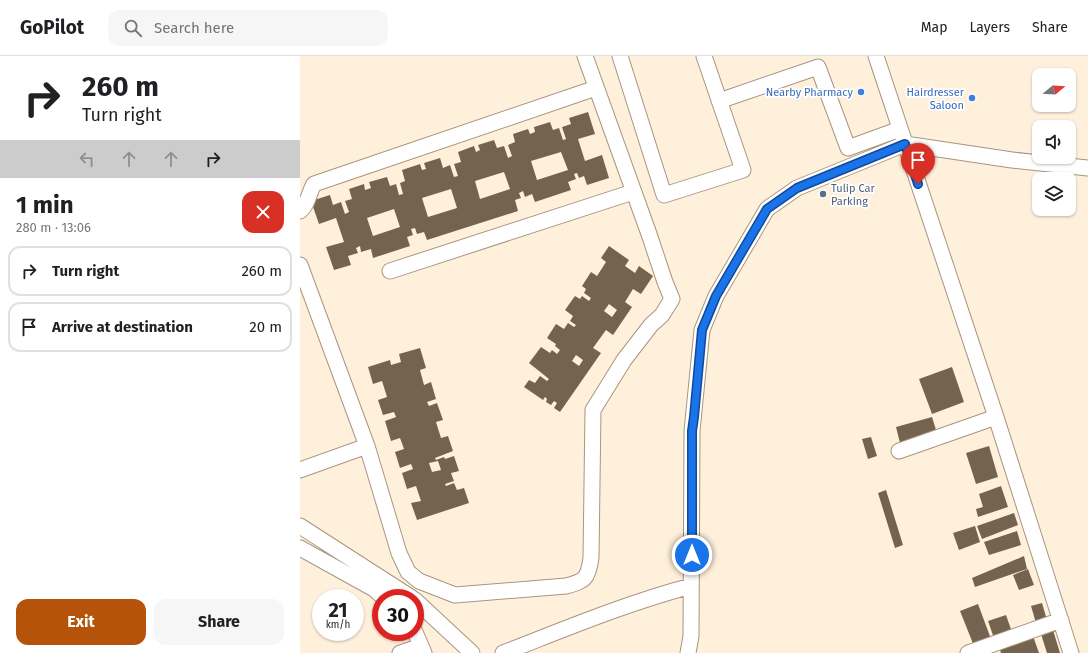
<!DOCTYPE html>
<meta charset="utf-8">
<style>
:root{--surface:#fff;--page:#f6f6f6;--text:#202124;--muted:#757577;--line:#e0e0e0;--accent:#b45309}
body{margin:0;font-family:"Fira Sans",sans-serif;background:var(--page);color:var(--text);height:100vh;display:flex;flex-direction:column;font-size:15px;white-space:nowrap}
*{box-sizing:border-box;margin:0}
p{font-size:13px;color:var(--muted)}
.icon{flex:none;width:22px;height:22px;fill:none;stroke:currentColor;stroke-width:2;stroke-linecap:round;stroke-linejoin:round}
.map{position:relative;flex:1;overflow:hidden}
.panel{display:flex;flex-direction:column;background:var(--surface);width:300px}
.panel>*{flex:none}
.banner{background:#fff;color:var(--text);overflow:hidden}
.needle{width:26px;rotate:72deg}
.controls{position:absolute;left:732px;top:12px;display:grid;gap:8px}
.controls a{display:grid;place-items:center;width:44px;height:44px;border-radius:8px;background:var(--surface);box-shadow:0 1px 3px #0004;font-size:20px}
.speed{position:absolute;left:12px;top:533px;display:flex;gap:8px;font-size:20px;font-weight:700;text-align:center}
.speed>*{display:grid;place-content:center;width:52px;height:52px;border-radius:50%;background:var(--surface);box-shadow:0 1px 3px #0004;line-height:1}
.speed small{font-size:10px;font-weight:400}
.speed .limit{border:6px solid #d22;background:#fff;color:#111}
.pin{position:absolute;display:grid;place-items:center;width:34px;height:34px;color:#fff;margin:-41px -17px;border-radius:50% 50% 50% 0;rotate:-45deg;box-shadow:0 0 4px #0007}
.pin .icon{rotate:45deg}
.me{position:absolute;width:44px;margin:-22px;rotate:0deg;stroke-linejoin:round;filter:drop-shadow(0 0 3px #0008)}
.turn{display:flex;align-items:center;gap:14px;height:84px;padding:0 16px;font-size:18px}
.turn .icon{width:52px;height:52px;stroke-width:2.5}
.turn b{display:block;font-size:28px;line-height:34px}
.lanes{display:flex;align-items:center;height:38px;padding:0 16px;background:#0003;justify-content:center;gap:20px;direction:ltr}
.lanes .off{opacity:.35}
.round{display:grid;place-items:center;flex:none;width:42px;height:42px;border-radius:12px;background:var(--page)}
.overview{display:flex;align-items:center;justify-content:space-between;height:68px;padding:0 16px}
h1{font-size:24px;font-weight:700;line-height:30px}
.cta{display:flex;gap:8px;margin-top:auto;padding:8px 16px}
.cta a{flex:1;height:46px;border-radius:12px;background:var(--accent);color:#fff;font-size:16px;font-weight:700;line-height:46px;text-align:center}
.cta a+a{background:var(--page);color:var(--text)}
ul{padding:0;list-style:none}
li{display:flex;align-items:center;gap:12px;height:50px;margin:0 8px 6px;padding:0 8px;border:2px solid var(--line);border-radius:12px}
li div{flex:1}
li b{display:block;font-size:15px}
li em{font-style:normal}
header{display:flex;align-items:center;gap:24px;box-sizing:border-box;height:56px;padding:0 20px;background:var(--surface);border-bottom:1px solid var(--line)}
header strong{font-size:19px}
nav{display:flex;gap:22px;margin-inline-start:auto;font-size:14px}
.search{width:280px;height:36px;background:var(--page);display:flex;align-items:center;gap:10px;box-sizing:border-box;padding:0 14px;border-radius:12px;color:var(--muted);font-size:15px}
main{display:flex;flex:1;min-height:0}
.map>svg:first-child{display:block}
.building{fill:#74644f;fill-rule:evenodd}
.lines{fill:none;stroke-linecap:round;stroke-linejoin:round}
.minor-casing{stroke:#a79680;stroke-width:17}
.minor{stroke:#fff;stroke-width:15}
.route-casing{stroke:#114b97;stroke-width:10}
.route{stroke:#1a73e8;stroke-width:7}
.shop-dot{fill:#3f7fe0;stroke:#fff;stroke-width:1.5}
.service-dot{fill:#5c6f8a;stroke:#fff;stroke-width:1.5}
.labels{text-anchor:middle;stroke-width:3.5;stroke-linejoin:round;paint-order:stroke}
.shop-label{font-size:11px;fill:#366cbe;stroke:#fff;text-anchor:end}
.service-label{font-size:11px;fill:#4e5e75;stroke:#fff;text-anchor:start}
</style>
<header>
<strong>GoPilot</strong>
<div class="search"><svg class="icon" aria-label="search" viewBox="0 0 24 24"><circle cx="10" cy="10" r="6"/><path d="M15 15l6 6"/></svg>Search here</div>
<nav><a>Map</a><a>Layers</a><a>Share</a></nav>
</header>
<main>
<section class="panel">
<div class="banner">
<div class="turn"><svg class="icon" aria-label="right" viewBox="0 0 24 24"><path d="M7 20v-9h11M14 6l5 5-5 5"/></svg><div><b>260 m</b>Turn right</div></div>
<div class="lanes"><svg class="icon off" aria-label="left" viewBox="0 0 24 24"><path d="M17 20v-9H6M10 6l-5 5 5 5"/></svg><svg class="icon off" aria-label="ahead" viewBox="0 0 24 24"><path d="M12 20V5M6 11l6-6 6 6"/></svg><svg class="icon off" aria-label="ahead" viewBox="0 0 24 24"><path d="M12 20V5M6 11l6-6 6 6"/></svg><svg class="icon" aria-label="right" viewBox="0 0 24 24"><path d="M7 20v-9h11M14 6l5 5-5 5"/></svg></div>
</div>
<div class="overview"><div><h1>1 min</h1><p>280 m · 13:06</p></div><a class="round" style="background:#d93025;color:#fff"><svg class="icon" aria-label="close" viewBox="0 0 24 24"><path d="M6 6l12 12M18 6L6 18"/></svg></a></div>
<ul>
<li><svg class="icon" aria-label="right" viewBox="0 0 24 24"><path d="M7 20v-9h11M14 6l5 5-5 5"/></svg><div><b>Turn right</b></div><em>260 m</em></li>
<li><svg class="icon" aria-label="arrive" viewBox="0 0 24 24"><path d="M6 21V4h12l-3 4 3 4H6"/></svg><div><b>Arrive at destination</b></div><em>20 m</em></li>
</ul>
<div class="cta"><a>Exit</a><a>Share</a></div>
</section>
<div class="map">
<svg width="788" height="597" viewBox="0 0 788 597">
<rect width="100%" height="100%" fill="#fff0dc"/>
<path class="building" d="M 288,56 L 295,78 L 278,83 L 285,105 L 302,99 L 309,122 L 287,129 L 284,120 L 279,122 L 277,117 L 274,118 L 276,123 L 268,126 L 271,134 L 235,146 L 232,138 L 225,141 L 223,135 L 219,137 L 221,142 L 215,144 L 218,155 L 127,184 L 124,176 L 117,178 L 115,172 L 111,173 L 113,179 L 107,181 L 110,190 L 73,202 L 71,193 L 61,196 L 60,190 L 56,192 L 58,197 L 48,200 L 51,209 L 34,214 L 26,191 L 44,186 L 36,162 L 19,168 L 11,145 L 30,139 L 33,149 L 41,146 L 45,158 L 49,156 L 45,145 L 52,143 L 49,133 L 64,128 L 65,134 L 71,132 L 69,126 L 87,121 L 90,130 L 96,128 L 99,139 L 103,138 L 100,127 L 105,125 L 102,114 L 120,108 L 122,114 L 126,113 L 124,107 L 140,102 L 143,112 L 150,109 L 154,121 L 158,120 L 154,108 L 161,106 L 158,96 L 174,90 L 176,96 L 180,94 L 178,89 L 194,84 L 197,92 L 204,90 L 208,102 L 212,100 L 208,89 L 215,86 L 213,78 L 228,73 L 230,78 L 235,76 L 234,71 L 250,66 L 253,74 L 259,72 L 263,84 L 266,83 L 262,71 L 271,68 L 269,62 ZM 261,96 L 268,114 L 237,124 L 231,105 ZM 204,116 L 210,133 L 180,143 L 175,125 ZM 151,133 L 157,152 L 128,161 L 122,142 ZM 94,153 L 100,171 L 73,180 L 67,162 Z
M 309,190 L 329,204 L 325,210 L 335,217 L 339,210 L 353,220 L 341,238 L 333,233 L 325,246 L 332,251 L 313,279 L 306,274 L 293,292 L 301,297 L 260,356 L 254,352 L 257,347 L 254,345 L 251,349 L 246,346 L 247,343 L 245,341 L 243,344 L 224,331 L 229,324 L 235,327 L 240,320 L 247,325 L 249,323 L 229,307 L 241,291 L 250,297 L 252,294 L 257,298 L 260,294 L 255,290 L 256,288 L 247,282 L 256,268 L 264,273 L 268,267 L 274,271 L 276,269 L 270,265 L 273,260 L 265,254 L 275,240 L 280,243 L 282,240 L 289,245 L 291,242 L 284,237 L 286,233 L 282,230 L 291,216 L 297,220 L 306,206 L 301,202 ZM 309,248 L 317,254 L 312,261 L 304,255 ZM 276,299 L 283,304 L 279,310 L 272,305 Z
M 120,292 L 126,312 L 120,314 L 124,329 L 131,326 L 136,343 L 127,346 L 129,350 L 137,347 L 143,364 L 136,366 L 141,382 L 148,380 L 153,395 L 135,402 L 136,404 L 144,401 L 145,403 L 154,400 L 159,415 L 151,417 L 154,425 L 145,428 L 146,430 L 154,427 L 157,434 L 164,432 L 169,447 L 117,464 L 111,447 L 121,445 L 116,430 L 107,433 L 102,417 L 113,413 L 111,408 L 100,412 L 95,396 L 104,393 L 100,382 L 91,385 L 85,365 L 96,361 L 94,356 L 83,359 L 78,344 L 87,341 L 82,325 L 73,328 L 68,311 L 90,304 L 91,309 L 101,306 L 99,298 ZM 138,405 L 141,414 L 132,416 L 129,407 Z
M 652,311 L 664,346 L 632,358 L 619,323 Z
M 632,361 L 637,377 L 600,387 L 596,371 Z
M 571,381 L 577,400 L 568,403 L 562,383 Z
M 689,390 L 698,421 L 676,428 L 666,397 Z
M 701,430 L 708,451 L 678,461 L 676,453 L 683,451 L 679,438 Z
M 586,434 L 603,489 L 595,492 L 578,437 Z
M 714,457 L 718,469 L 682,483 L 677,470 Z
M 675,470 L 680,486 L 659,494 L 653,477 Z
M 717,475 L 721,489 L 689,499 L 684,486 Z
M 724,500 L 727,513 L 675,531 L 672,522 Z
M 728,513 L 734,529 L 719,534 L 713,519 Z
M 742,547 L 747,564 L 736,567 L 731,550 Z
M 678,548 L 691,583 L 674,590 L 660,555 Z
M 706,559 L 713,579 L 695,585 L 688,565 Z
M 753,574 L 760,597 L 747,597 L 741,578 Z
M 733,580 L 739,597 L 701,597 L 699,591 Z"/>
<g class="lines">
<defs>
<path id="minor" d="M 320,0 L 364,139 L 443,114 L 404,0
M 576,0 L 696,361 L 771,597
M 419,45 L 518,11 L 548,92 L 600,73
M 0,155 C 8,149 9,136 14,128 L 296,32
M 0,209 L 67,390 L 99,497 L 108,516 L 119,525 L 155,539 L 266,530 C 285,525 288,523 291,502 L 293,354 L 324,304 L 351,269 L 362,259 L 372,243 L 365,226 L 349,178 L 285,0
M 90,215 L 333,136
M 599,395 L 696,361
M 0,414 L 67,390
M 0,470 L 112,542
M 0,492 L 74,533 L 84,542
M 115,544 L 172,597
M 115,576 L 124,597
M 100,597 L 121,590
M 203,597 C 265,573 327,547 391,530
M 388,597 L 391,580 L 392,375 L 402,274 L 416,240 L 467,153 L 497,132 L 605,88 L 712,104 L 788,112
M 668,597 L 761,564"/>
</defs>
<use href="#minor" class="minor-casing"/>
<use href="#minor" class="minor"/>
</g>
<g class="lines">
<defs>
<path id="route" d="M 392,499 L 392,375 L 394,361 L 402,274 L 416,240 L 467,153 L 497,132 L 605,88 L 618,128"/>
</defs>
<use href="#route" class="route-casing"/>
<use href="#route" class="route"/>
</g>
<g class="shop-dot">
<circle cx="561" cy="36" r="4"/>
<circle cx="672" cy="42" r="4"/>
</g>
<circle class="service-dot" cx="523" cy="138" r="4"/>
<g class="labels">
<g class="shop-label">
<text x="553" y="40">Nearby Pharmacy</text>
<text x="664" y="40">Hairdresser<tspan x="664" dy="13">Saloon</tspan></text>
</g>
<g class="service-label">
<text x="531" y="136">Tulip Car<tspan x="531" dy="13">Parking</tspan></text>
</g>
</g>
</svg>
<div class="controls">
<a><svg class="needle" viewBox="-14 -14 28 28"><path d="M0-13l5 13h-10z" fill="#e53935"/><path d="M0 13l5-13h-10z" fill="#757577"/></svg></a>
<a><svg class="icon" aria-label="sound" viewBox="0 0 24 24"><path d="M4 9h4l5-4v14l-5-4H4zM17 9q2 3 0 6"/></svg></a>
<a><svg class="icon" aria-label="layers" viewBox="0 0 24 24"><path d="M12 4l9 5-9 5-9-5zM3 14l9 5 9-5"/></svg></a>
</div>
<div class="speed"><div>21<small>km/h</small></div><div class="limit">30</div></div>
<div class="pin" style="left:618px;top:128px;background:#d93025"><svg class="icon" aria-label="arrive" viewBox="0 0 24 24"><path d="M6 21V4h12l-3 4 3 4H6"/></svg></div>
<svg class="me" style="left:392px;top:499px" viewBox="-20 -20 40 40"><circle r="17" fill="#1a73e8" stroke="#fff" stroke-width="3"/><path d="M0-11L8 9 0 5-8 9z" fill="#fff"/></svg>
</div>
</main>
